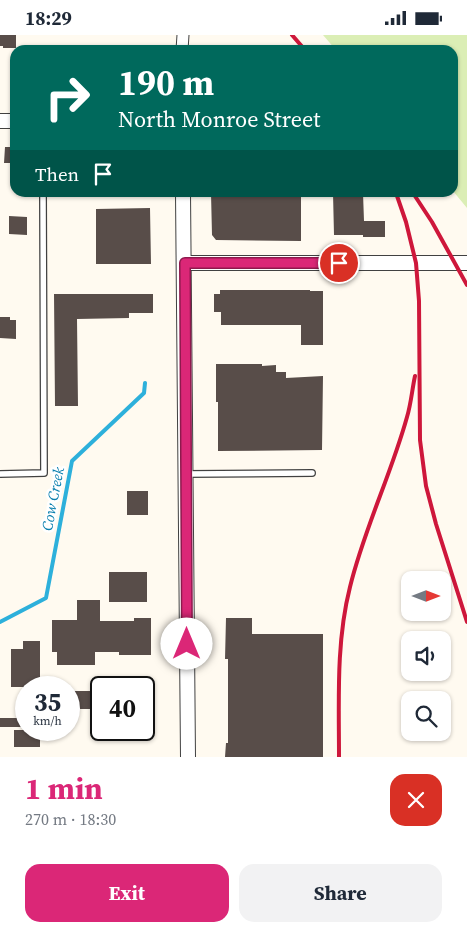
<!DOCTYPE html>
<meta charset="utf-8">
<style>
:root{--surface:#fff;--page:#f2f2f3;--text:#1f2937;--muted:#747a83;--accent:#db2777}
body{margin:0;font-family:"Source Serif 4",serif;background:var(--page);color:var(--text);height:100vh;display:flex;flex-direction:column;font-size:19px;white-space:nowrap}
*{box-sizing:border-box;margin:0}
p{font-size:16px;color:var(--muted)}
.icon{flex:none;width:28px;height:28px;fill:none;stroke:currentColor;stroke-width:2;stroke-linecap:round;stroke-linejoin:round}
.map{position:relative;height:722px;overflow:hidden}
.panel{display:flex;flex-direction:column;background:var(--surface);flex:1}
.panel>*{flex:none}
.guide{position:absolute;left:10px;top:10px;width:448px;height:152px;border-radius:15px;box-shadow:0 1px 4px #0004;background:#00695c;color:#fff;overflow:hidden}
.needle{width:32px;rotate:90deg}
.buttons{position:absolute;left:401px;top:536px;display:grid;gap:10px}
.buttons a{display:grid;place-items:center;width:50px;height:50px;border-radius:10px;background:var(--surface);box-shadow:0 1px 4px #0004;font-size:25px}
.speed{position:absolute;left:15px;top:641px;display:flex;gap:10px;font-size:25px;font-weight:700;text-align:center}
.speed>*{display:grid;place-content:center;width:65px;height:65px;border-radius:50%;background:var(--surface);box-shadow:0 1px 4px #0004;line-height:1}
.speed small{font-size:12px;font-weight:400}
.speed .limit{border:2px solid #111;border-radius:8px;background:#fff;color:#111}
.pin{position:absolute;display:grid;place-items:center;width:42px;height:42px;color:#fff;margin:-21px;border:2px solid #fff;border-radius:50%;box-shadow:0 1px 5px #0007}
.me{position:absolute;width:55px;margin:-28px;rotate:0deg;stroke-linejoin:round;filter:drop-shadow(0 0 4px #0008)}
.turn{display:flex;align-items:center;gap:18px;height:105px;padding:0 25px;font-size:22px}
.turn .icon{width:65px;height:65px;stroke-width:2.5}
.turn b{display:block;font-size:35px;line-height:42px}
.then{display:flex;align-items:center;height:48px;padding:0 25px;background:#0003;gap:10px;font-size:19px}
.round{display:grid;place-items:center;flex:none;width:52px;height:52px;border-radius:15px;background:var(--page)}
.head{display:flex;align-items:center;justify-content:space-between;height:85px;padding:0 25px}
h1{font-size:30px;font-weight:700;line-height:38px;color:var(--accent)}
.primary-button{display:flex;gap:10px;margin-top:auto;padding:10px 25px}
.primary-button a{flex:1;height:58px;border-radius:15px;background:var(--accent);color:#fff;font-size:20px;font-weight:700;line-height:58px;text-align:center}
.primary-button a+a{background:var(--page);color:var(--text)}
.status{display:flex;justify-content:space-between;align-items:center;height:35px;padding:0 25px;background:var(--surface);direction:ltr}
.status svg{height:14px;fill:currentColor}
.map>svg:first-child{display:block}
.green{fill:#dbeeb5}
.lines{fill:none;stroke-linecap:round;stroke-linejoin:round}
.stream{stroke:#2db0db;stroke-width:4}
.building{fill:#584d49}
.service-casing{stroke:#414141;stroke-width:8}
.minor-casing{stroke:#414141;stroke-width:13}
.tertiary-casing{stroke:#414141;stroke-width:16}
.service{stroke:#fff;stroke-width:5.5}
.minor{stroke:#fff;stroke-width:11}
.tertiary{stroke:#fff;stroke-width:14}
.rail{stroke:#ce173b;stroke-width:4}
.route-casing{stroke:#8e194d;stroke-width:12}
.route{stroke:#db2777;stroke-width:9}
.labels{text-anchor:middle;stroke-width:5;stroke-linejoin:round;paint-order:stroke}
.water-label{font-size:15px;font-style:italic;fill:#0a7fae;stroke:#fff}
</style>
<div class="status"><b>18:29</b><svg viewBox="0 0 49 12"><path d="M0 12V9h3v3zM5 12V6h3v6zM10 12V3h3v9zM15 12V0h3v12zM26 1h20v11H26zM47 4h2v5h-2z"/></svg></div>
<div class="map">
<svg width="467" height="722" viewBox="0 0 467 722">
<rect width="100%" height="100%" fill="#fffaf0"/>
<path class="green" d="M 323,0 L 467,0 L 467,173 L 453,156 L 452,15 L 336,15 Z"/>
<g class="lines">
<path class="stream" d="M 0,587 L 46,563 L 72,426 L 144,358 L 145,348"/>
</g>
<path class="building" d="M 0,0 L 16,0 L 16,13 L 3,13 L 3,11 L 0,11 Z
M 13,107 L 15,107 L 15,128 L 4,128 L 5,112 L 13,112 Z
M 211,158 L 301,158 L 301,206 L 216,205 L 212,200 Z
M 333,158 L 363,158 L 364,186 L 385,186 L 385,202 L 363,202 L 363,200 L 334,200 Z
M 150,173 L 151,229 L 96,229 L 96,174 Z
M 9,181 L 27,182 L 27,200 L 9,199 Z
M 220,255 L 310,255 L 310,256 L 323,256 L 323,310 L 301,310 L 301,290 L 221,290 L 221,277 L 214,277 L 214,259 L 220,259 Z
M 54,259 L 153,259 L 153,278 L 129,278 L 129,283 L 77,284 L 78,371 L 55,371 Z
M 0,282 L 10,282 L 10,285 L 16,285 L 16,304 L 0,303 Z
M 216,329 L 262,329 L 262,331 L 276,330 L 276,337 L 286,337 L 286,343 L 323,341 L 322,415 L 218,416 L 218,367 L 216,367 Z
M 127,456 L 148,456 L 148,480 L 127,480 Z
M 109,537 L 147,537 L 147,567 L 109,567 Z
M 77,565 L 100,565 L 100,586 L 134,586 L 134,583 L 151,583 L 151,620 L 119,620 L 119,617 L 95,617 L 95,630 L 57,630 L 57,617 L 52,617 L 52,585 L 77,585 Z
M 226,583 L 252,583 L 252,599 L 323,599 L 323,722 L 225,722 L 226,708 L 228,708 L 228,624 L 225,624 Z
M 23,606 L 40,606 L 40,652 L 26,652 L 26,674 L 23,674 L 23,652 L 11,652 L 11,614 L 23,614 Z
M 69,656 L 101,656 L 101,674 L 69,674 Z
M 144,656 L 150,656 L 150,674 L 144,674 Z
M 0,683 L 26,683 L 26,692 L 0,692 Z
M 14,695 L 40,695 L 40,712 L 14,712 Z"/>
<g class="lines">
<defs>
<path id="service" d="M 0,439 L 44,438 L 43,158
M 186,439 L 312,438"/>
<path id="minor" d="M 182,15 L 183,0"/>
<path id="tertiary" d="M 0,86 L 15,86
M 183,158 L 188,722
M 185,228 L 467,228"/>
</defs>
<use href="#service" class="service-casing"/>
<use href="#minor" class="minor-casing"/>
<use href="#tertiary" class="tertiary-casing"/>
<use href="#service" class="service"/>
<use href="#minor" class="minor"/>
<use href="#tertiary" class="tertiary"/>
<path class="rail" d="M 292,0 L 305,15
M 396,158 L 406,187 L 416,228 L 419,266 L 420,405 L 426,451 L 436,489 L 467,587
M 413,158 L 432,187 L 467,250
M 339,722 C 339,665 336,607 350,552 C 364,494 391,440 407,382 C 411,369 412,355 415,341"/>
</g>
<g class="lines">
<defs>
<path id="route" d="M 187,609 L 185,228 L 339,228"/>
</defs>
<use href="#route" class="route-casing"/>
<use href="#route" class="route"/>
</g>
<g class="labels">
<g class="water-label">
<text transform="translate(53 464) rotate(-79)" y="5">Cow Creek</text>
</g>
</g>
</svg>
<div class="buttons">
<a><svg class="needle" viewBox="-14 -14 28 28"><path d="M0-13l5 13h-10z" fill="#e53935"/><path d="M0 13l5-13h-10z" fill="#747a83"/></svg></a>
<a><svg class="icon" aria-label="sound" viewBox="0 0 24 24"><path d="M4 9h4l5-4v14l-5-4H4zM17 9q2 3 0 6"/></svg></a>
<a><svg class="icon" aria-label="search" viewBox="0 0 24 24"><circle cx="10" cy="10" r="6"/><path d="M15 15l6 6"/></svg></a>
</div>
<div class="speed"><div>35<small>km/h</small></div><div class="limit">40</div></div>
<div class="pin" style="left:339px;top:228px;background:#d93025"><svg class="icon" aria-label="arrive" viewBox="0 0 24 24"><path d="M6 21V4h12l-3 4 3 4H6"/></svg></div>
<svg class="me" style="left:187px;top:609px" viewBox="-20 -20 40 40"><circle r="19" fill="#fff"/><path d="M0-13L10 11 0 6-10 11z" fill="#db2777"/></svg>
<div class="guide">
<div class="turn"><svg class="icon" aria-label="right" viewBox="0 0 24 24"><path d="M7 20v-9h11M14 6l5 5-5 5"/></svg><div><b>190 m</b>North Monroe Street</div></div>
<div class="then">Then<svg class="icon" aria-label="arrive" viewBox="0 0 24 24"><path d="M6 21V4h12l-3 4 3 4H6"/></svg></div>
</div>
</div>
<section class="panel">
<div class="head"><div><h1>1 min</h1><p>270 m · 18:30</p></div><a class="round" style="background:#d93025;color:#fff"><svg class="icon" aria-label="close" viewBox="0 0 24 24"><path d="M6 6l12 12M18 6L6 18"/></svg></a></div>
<div class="primary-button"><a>Exit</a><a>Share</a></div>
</section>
